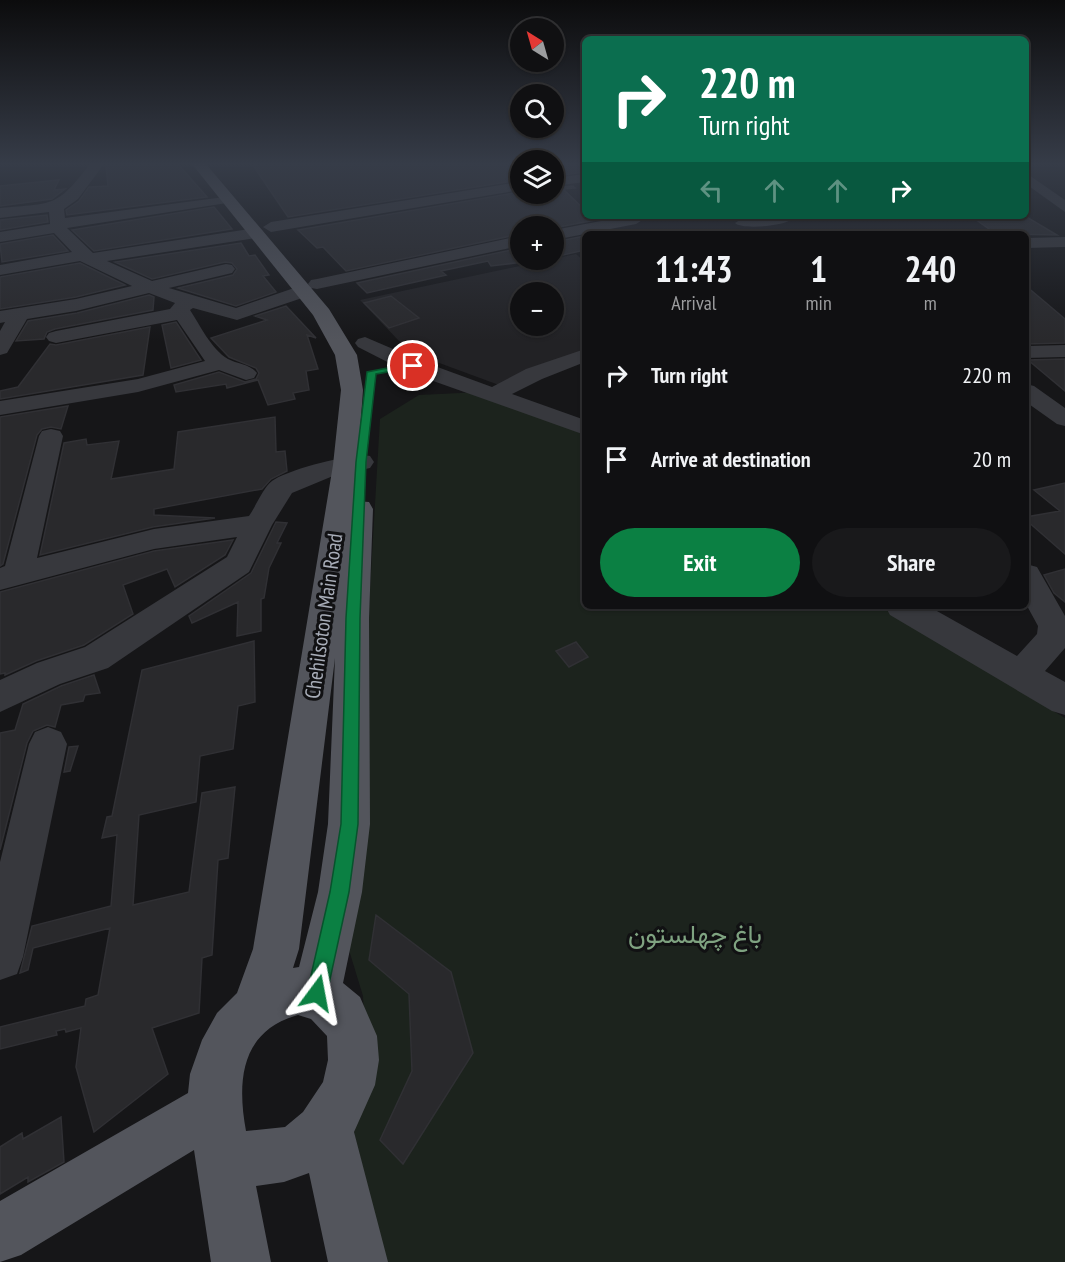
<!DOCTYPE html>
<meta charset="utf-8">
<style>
:root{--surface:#101012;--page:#19191b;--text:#f1f3f6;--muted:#9c9d9f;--line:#303032;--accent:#0b8043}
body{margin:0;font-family:"PT Sans Narrow",Vazirmatn,sans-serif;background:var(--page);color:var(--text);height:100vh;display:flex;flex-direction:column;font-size:22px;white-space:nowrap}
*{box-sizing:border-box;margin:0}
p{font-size:20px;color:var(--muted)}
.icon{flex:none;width:33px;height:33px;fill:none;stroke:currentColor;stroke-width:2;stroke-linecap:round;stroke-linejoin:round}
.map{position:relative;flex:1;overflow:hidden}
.details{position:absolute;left:582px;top:231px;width:447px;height:378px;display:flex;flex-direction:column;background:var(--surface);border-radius:9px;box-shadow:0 2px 4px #0004,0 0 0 2px var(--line)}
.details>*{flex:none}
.guide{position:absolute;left:582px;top:36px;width:447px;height:183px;border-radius:9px;box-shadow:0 2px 4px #0004,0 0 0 2px var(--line);background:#0b6e4f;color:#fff;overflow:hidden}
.needle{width:39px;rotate:323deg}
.controls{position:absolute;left:510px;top:18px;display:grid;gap:12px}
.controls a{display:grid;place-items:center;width:54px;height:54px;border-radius:50%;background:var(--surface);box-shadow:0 2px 4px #0004,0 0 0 2px var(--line);font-size:30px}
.pin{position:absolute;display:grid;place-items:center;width:51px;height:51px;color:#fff;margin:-26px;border:3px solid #fff;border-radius:50%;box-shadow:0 2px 6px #0007}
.me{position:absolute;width:66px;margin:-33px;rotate:13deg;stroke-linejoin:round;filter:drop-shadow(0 0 4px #0008)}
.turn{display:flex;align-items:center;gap:21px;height:126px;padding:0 18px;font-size:27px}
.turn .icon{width:78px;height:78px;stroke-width:2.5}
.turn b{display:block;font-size:42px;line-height:51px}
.lanes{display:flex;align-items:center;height:57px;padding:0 18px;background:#0003;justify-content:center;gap:30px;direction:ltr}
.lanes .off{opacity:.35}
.eta{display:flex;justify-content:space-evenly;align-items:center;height:102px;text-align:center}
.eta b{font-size:36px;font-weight:700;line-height:42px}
.action{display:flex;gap:12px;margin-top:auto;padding:12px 18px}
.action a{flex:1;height:69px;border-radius:36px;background:var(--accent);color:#fff;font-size:24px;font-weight:700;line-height:69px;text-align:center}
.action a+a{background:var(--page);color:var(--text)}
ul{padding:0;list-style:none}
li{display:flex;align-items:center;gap:18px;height:84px;padding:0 18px}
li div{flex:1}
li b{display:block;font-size:22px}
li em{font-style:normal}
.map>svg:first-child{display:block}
.built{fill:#222225;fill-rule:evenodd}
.green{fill:#1c231d}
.building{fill:#29292c;stroke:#303034;stroke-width:1.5}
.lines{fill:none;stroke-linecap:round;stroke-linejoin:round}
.minor{fill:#37383d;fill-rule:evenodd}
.major{fill:#53555c;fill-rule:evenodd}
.route{fill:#0b8043;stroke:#07532c;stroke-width:1.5}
.labels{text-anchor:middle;stroke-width:6;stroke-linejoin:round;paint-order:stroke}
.street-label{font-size:21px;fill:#a8adb8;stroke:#111113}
.near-park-label{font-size:26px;fill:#7fa381;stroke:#111113}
</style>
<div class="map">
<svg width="1065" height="1262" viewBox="0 0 1065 1262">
<rect width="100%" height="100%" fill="#161618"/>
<path class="built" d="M 576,254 L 585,262 L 585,350 L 499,385 L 423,357 L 398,340 L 360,300 ZM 520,292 L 554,292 L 554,326 L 520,326 Z"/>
<path class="green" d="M 481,392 L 585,435 L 585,606 L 879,606 L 1065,718 L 1065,1262 L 387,1262 L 354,1133 L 366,1049 L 363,996 L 349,950 L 380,419 L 419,395 Z"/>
<path class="building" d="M 119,164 L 178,164 L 207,197 L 67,215 L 66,210 L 79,201 L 89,187 L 108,186 L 106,166 Z
M 252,164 L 520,164 L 520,180 L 288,217 Z
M 554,164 L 585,164 L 585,172 L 554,176 Z
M 59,180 L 54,190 L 65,189 L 52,199 L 0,206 L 0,186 Z
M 573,186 L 575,188 L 563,189 L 585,210 L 585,216 L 591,216 L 595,220 L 554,228 L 520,226 L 520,234 L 346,271 L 323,247 L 317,248 L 298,230 L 520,192 L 554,194 L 554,188 Z
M 214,207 L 232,229 L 94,251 L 72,230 Z
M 47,215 L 48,222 L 0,230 L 0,220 Z
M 971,216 L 1025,216 L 1057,235 L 996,234 Z
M 53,235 L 68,251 L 2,262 L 0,244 Z
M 585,236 L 585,250 L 554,257 L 554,242 Z
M 241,243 L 249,256 L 255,255 L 269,275 L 263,276 L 276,292 L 236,306 L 178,288 L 233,275 L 237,269 L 232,263 L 225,262 L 152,279 L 115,262 Z
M 520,248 L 520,260 L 539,260 L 491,266 L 488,261 L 441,271 L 446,275 L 367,293 L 357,283 Z
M 80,263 L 125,285 L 76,297 L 0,309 L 0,277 Z
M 1026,286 L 1065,319 L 1065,343 L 1026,344 Z
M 149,295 L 154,297 L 153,310 L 55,329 L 47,332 L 44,339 L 16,341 L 28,321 L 77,313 Z
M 391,296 L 419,318 L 389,328 L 364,303 Z
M 286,306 L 316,338 L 307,335 L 318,369 L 306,371 L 309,390 L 293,393 L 295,399 L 268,405 L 258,380 L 227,388 L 226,384 L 176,392 L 174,385 L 219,372 L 245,382 L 256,379 L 259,373 L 256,368 L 229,357 L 211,338 L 267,320 L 255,316 Z
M 176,322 L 201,360 L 171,368 L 162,325 Z
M 150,327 L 143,375 L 0,399 L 0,391 L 18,387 L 50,344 L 56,345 Z
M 1065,359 L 1065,391 L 1028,360 Z
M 68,406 L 61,429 L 51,427 L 42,429 L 37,435 L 3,564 L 0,566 L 0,417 Z
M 275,417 L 276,452 L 285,451 L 287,471 L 271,479 L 262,489 L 154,509 L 154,515 L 215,518 L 153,527 L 40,555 L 64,443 L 86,439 L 87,445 L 119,441 L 111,479 L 174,469 L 178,432 Z
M 1065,483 L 1065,554 L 1026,520 L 1026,517 L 1060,511 L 1034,490 Z
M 276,522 L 287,523 L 277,543 L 281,543 L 269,568 L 264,598 L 261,599 L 261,631 L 237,636 L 238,602 L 192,623 L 189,616 L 251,573 Z
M 233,540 L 225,555 L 175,587 L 167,569 L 123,585 L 133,614 L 84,645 L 36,661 L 5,675 L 5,673 L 0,674 L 0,592 L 154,551 Z
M 1065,569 L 1065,602 L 1054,593 L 1044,575 Z
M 254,641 L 255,702 L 238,706 L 233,749 L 200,756 L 196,802 L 139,815 L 133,905 L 189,892 L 202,793 L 235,787 L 228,858 L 218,860 L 212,955 L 202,958 L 199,1013 L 152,1028 L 168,1074 L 94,1132 L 76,1067 L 81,1028 L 66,1032 L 65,1029 L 56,1031 L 57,1035 L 0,1049 L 0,1027 L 85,1006 L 86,999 L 98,995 L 110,928 L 33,948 L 28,970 L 20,973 L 32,926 L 111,906 L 117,835 L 102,838 L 107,817 L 112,816 L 142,670 Z
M 576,642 L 588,657 L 569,667 L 556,651 Z
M 94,675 L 100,693 L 85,695 L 83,701 L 61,705 L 55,727 L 47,725 L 33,731 L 27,743 L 0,850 L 0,733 L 15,730 L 23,704 L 61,686 Z
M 78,746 L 70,771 L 64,772 L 69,747 Z
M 376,915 L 451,972 L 473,1053 L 403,1164 L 380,1140 L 412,1071 L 409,994 L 369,960 Z
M 61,1117 L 64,1162 L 28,1182 L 28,1177 L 0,1194 L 0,1147 L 22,1133 L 23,1139 Z"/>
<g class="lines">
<path class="minor" d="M 90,164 L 104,164 L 78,199 L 64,209 L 65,218 L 232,196 L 234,199 L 232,202 L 227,203 L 67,228 L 93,253 L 256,228 L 262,230 L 264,233 L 256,238 L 107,261 L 152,281 L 226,264 L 232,265 L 235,269 L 232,273 L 169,288 L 236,308 L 297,287 L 310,287 L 308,284 L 311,280 L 317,279 L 520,236 L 520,246 L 317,289 L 311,288 L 313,291 L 311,295 L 237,320 L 193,308 L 190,310 C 200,325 211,349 228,359 C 237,364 250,364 257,373 L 254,378 L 246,380 L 219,370 L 138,392 L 0,415 L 0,401 L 138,379 L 205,361 L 177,320 L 56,343 L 49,341 L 46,337 L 49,333 L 56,331 L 170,309 L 175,303 L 149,293 L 76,311 L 27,319 L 7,353 L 0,355 L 0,331 L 5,322 L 0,323 L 0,311 L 76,299 L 132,286 L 80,261 L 0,275 L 0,265 L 72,252 L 54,233 L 0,242 L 0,232 L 50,224 L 49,212 L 0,218 L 0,208 C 54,203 56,208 90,164 Z
M 1026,173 L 1065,200 L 1065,212 L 1026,184 Z
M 585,174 L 585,182 L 554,186 L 554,178 Z
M 520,182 L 520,190 L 271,232 L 263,227 L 271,222 Z
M 627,216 L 642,216 L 644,219 L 636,224 L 554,240 L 554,230 Z
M 767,216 L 790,216 L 792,219 C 785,226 742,230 735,223 L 743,218 Z
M 1065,237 L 1065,247 L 1026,248 L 1026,238 Z
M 365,337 L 421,361 L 492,387 L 526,369 L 585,349 L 585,362 L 542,379 L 512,394 L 585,420 L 585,435 L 405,371 L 358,347 L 355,343 L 358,339 Z
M 1065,345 L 1065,357 L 1026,358 L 1026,346 Z
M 1026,384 L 1034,386 L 1065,408 L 1065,426 L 1057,424 L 1026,402 Z
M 51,429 L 60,431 L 63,436 L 37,558 L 154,529 L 249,516 C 256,506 263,488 272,481 C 286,470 354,452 370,456 L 374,462 L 370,468 L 333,476 L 292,493 L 272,525 L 249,572 L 108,668 L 60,684 L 0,712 L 0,680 L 37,663 L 85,647 L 227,557 L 237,537 L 154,549 L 0,590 L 0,568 L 5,566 L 39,436 L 42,431 Z
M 1026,564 L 1037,567 L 1065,616 L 1065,648 L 1045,671 L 1065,682 L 1065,715 L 1052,711 L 890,615 L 885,606 L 928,606 L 1017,656 L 1037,634 L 1038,626 L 1026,604 Z
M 48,727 L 61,732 L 67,744 L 23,957 L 17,974 L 0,980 L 0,862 L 29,744 L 35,732 Z"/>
<path class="major" d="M 192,164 L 206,164 L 329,309 L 357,355 L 363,390 L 355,501 L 369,502 L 373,509 L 369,618 L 370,824 L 362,892 L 343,983 L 360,997 L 377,1036 L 379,1060 L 375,1085 L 354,1132 L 388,1262 L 328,1262 L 309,1173 L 284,1182 L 256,1186 L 271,1262 L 211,1262 L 194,1150 L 21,1255 L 0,1262 L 0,1201 L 188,1093 L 190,1074 L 202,1040 L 217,1013 L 237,993 L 253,949 L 333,465 L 341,390 L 335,355 L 313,315 ZM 335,658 L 328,824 L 318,892 L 299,967 L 293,968 L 299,949 ZM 298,1015 L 311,1019 L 327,1036 L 328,1060 L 323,1082 L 303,1112 L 285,1127 L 246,1131 C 237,1082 240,1031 298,1015 Z"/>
</g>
<linearGradient id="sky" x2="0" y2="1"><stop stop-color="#0c0c0d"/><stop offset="0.48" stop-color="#363c48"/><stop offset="1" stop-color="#363c48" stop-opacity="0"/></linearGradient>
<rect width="1065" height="341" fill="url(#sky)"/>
<path class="route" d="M 413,363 L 417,364 L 417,367 L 376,374 L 366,462 L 360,618 L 358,824 L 349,892 L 327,993 L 324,1000 L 317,1003 L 310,1000 L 307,993 L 330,892 L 341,824 L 346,618 L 356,462 L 367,372 Z"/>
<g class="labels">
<g class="street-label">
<text transform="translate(324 616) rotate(-82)" y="7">Chehilsoton Main Road</text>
</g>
<g class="near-park-label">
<text x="695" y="943">باغ چهلستون</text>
</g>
</g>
</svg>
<div class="controls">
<a><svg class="needle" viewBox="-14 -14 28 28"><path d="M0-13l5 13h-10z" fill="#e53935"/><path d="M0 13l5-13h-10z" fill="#9c9d9f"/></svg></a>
<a><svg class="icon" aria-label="search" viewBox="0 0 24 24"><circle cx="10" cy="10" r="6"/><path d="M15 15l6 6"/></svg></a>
<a><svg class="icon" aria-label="layers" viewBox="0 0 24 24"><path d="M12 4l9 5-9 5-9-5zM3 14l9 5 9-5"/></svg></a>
<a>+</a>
<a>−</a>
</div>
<div class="pin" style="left:413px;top:366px;background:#d93025"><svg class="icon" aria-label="arrive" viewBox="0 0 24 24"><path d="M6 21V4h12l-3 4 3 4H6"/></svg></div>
<svg class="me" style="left:317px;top:993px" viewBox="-20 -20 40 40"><path d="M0-17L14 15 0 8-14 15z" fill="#0b8043" stroke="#fff" stroke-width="4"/></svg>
<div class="guide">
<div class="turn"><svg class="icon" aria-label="right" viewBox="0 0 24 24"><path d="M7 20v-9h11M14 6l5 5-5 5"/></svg><div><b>220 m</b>Turn right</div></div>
<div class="lanes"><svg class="icon off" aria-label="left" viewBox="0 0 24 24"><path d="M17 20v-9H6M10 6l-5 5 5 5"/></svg><svg class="icon off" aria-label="ahead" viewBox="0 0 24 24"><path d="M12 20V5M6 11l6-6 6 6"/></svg><svg class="icon off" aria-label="ahead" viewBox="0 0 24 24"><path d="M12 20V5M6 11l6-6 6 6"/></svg><svg class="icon" aria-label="right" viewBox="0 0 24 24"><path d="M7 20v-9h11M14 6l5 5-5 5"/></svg></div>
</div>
<section class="details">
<div class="eta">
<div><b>11:43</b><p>Arrival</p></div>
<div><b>1</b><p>min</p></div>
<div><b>240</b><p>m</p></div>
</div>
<ul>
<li><svg class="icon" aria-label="right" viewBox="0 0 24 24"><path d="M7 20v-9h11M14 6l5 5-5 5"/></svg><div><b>Turn right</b></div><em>220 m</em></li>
<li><svg class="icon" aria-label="arrive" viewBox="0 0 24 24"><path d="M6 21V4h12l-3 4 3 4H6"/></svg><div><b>Arrive at destination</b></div><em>20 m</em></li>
</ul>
<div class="action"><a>Exit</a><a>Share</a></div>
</section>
</div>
